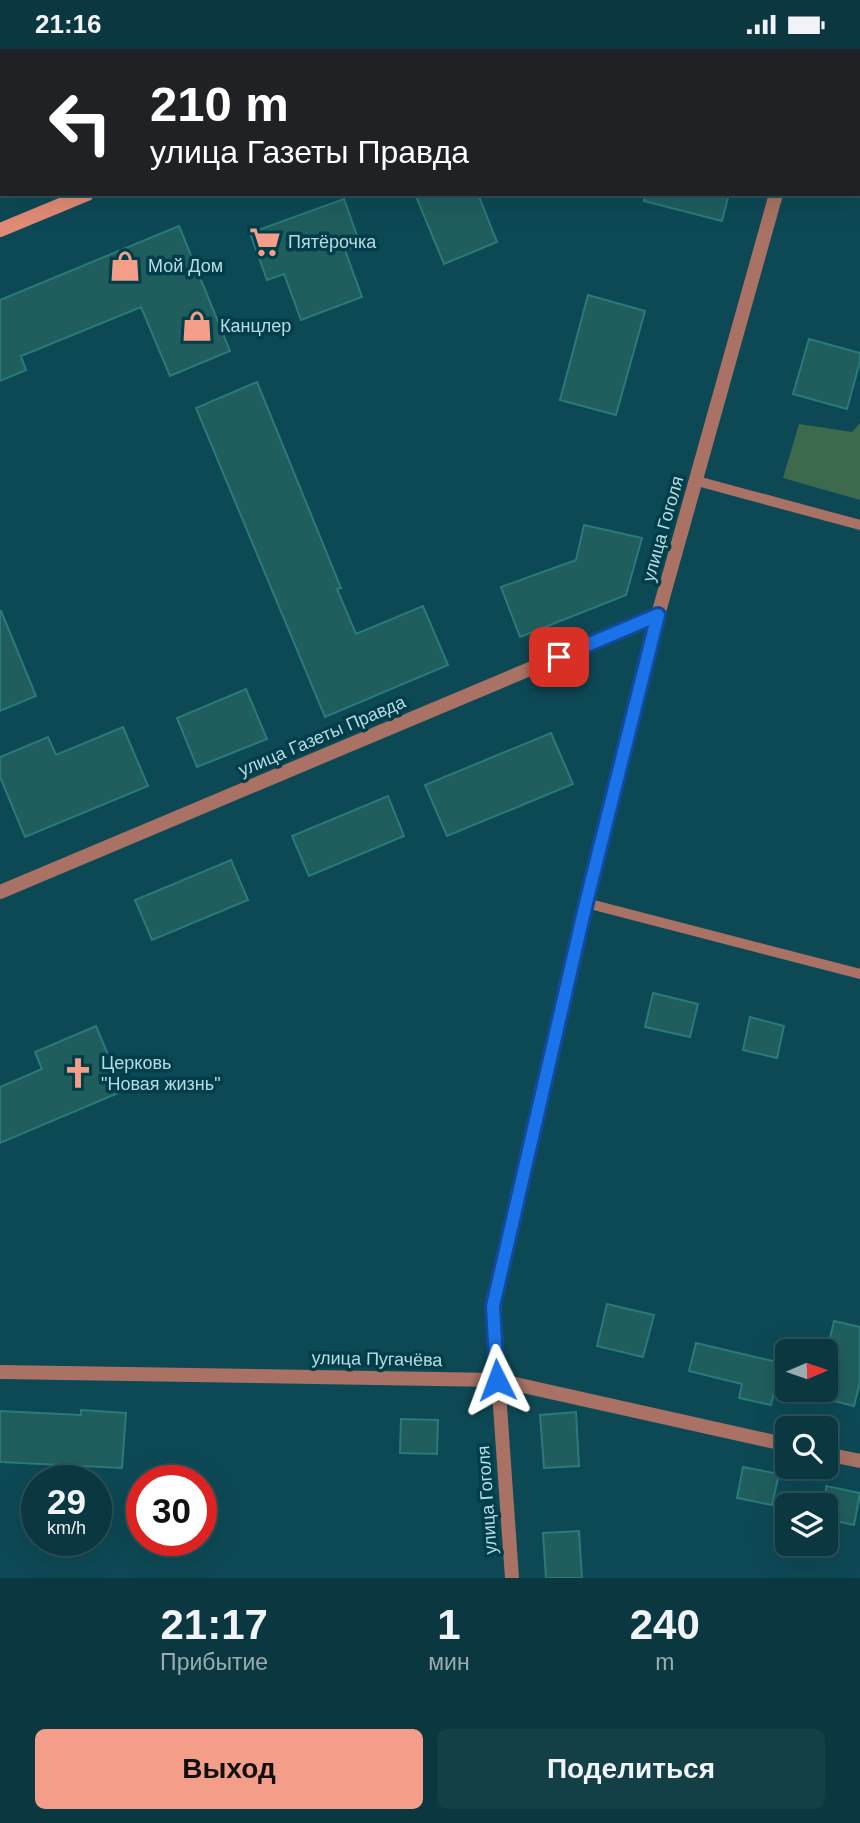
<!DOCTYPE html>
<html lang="ru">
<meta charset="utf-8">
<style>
:root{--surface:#0a3740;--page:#133f47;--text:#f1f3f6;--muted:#99acb1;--line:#2a5159;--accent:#f49e89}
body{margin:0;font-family:Arial,sans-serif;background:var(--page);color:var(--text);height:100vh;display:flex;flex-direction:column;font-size:26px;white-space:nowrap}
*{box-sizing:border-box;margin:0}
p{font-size:23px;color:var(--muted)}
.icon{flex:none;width:38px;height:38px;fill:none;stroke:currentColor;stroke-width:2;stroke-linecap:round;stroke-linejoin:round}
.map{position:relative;height:1529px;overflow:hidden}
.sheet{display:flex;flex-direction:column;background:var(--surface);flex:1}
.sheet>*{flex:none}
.hud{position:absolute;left:0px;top:0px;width:861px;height:147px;box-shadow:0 7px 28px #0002,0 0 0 2px var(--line);background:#202124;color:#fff;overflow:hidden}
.needle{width:46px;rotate:88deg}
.controls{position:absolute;left:775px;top:1290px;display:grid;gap:14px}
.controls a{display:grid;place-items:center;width:63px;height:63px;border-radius:10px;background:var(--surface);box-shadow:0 7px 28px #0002,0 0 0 2px var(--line);font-size:35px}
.speed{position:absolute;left:21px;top:1416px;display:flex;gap:14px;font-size:35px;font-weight:700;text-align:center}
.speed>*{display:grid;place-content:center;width:91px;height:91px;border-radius:50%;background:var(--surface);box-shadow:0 7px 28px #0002,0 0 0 2px var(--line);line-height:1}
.speed small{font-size:18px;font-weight:400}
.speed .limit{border:10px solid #d22;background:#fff;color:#111}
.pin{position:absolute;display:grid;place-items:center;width:60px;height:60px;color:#fff;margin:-30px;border-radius:14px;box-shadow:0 4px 10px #0006}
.me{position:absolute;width:77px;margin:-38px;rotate:357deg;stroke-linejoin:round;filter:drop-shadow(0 0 5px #0008)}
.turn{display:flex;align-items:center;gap:24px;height:147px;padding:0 35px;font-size:32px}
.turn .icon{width:91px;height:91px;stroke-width:2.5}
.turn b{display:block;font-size:49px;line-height:60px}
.eta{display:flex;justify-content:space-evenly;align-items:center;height:119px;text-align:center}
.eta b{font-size:42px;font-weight:800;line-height:49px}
.cta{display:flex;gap:14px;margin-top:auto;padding:14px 35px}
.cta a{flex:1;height:80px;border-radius:10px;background:var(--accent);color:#111;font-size:28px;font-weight:800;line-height:80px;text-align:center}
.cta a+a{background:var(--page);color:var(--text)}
.status{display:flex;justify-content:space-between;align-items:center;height:49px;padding:0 35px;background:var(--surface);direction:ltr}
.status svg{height:19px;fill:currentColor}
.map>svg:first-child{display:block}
.green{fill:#3d6a4d}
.building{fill:#205e5e;stroke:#2b7a7a;stroke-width:2}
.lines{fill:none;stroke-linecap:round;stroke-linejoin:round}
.lane{stroke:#a97264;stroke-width:10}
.street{stroke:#a97264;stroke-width:14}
.secondary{stroke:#e28b76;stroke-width:14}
.route-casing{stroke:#114b97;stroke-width:18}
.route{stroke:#1a73e8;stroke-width:12}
.labels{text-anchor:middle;stroke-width:7;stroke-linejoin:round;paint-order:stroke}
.poi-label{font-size:18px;fill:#b8dae3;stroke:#003e4a;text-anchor:start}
.street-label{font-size:18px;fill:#b8dae3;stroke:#003e4a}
</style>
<div class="status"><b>21:16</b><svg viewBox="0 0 49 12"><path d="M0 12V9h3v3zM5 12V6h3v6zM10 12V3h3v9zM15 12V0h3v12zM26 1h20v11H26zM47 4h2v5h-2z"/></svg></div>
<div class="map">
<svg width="860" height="1529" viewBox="0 0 860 1529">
<rect width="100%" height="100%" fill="#0d4955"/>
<path class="green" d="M 860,374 L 860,451 L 783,429 L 799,375 L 852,383 Z"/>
<path class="building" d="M 415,145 L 478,145 L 497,193 L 444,215 Z
M 645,145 L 729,145 L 722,172 L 644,152 Z
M 344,150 L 360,195 L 345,201 L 362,248 L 301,271 L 284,225 L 267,231 L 250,184 Z
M 179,177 L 230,302 L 170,327 L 141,258 L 21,307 L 26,321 L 0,332 L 0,251 Z
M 588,246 L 645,262 L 616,366 L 560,351 Z
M 809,290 L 860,304 L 860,312 L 847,360 L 793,345 Z
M 257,333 L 341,539 L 337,540 L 356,585 L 423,557 L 448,616 L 325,668 L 196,359 Z
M 584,476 L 642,489 L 626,546 L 520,588 L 501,538 L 576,511 Z
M 1,562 L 36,647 L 0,662 L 0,563 Z
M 246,640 L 267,690 L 197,718 L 177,669 Z
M 123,678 L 148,737 L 25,788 L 0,728 L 0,708 L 48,688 L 56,706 Z
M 551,684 L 573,735 L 447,787 L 425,736 Z
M 388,747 L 404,787 L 309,827 L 292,787 Z
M 231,811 L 248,851 L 152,891 L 135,851 Z
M 653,944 L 698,955 L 690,988 L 645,978 Z
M 750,968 L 784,977 L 777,1009 L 743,1001 Z
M 96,977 L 123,1042 L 0,1094 L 0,1038 L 42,1020 L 35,1003 Z
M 607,1255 L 654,1266 L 643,1308 L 597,1297 Z
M 834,1272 L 860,1278 L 860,1333 L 854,1357 L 826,1350 L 826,1306 Z
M 696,1294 L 781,1314 L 771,1356 L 739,1349 L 742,1335 L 689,1322 Z
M 81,1361 L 126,1364 L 122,1419 L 0,1413 L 0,1362 L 81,1366 Z
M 576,1363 L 579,1417 L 544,1419 L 540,1366 Z
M 401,1370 L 438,1371 L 437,1405 L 400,1404 Z
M 743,1418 L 779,1425 L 772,1456 L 737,1449 Z
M 826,1437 L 860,1444 L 854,1476 L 826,1470 Z
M 579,1482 L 582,1529 L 546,1529 L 543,1484 Z"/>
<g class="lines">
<path class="lane" d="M 697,432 L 860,476
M 586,854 L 860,925"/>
<path class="street" d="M 815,2 L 816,0
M 0,843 L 658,566
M 0,1323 L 497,1331 L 788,1396
M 826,1405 L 860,1412
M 512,1529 L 493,1257 L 586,854 L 658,566 L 776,145"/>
<path class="secondary" d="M 438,2 L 442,0
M 0,181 L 87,145"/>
</g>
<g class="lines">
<defs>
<path id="route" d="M 497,1331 L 493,1257 L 586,854 L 658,566 L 559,608"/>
</defs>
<use href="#route" class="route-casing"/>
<use href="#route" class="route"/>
</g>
<defs>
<symbol id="supermarket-bare" viewBox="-9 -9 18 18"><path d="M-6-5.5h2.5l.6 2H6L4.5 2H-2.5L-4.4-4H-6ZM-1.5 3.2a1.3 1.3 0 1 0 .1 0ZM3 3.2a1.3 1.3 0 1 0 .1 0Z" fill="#f49e89" stroke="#003e4a" stroke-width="2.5" paint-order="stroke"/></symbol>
<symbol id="shop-bare" viewBox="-9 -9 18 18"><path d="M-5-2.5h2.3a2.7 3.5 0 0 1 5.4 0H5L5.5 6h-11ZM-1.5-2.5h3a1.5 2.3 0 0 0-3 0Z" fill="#f49e89" stroke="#003e4a" stroke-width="2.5" paint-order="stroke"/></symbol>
<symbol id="church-bare" viewBox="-9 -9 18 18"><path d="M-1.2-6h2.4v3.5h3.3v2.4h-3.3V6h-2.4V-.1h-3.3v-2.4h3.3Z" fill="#f49e89" stroke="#003e4a" stroke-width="2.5" paint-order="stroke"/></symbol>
</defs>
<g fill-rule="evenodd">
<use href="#supermarket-bare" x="243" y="171" width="44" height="44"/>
<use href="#shop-bare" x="103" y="195" width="44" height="44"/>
<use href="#shop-bare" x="175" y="255" width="44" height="44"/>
<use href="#church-bare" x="56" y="1002" width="44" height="44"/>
</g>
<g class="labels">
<g class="poi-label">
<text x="288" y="199">Пятёрочка</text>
<text x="148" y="223">Мой Дом</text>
<text x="220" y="283">Канцлер</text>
<text x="101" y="1020">Церковь<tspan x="101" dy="21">"Новая жизнь"</tspan></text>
</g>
<g class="street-label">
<text transform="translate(663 480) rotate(-74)" y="6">улица Гоголя</text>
<text transform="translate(322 687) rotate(-23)" y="6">улица Газеты Правда</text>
<text transform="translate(377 1310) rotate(1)" y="6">улица Пугачёва</text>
<text transform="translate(487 1451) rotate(-94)" y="6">улица Гоголя</text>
</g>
</g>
</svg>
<div class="controls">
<a><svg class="needle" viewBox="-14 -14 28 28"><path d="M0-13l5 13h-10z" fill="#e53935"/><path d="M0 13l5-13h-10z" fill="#99acb1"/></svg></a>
<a><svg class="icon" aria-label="search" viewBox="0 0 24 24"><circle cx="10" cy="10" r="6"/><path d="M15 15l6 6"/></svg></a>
<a><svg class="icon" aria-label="layers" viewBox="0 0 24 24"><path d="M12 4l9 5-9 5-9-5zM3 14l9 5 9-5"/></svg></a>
</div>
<div class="speed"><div>29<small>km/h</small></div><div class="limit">30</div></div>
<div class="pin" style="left:559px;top:608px;background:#d93025"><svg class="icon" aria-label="arrive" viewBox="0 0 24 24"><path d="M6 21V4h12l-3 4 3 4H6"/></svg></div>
<svg class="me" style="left:497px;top:1331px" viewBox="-20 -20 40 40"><path d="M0-17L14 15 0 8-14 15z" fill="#1a73e8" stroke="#fff" stroke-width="4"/></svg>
<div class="hud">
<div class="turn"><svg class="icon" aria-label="left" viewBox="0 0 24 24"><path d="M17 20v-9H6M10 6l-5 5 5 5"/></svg><div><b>210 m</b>улица Газеты Правда</div></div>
</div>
</div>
<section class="sheet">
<div class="eta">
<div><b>21:17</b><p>Прибытие</p></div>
<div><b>1</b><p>мин</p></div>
<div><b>240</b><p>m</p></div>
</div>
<div class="cta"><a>Выход</a><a>Поделиться</a></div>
</section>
